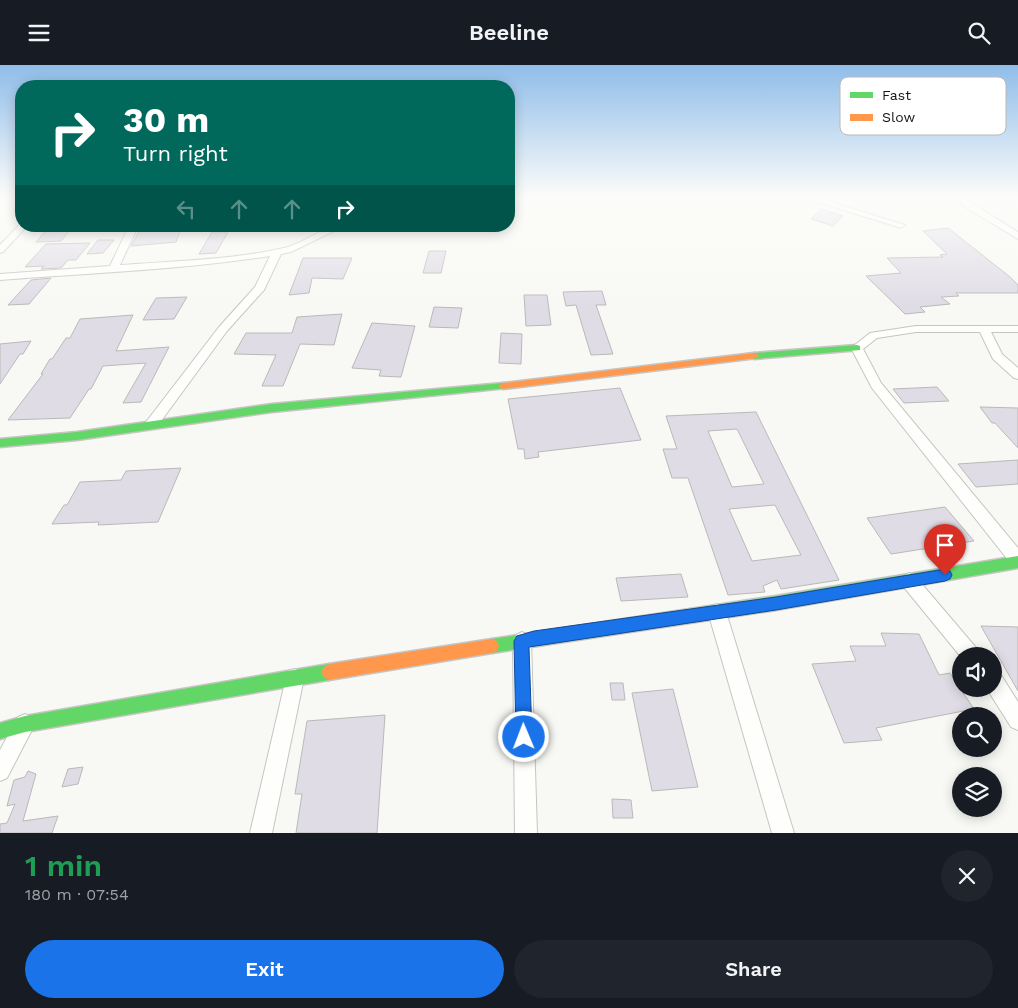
<!DOCTYPE html>
<meta charset="utf-8">
<style>
:root{--surface:#171b24;--page:#20242c;--text:#f1f3f6;--muted:#9ea1a6;--accent:#1a73e8}
body{margin:0;font-family:"Work Sans",sans-serif;background:var(--page);color:var(--text);height:100vh;display:flex;flex-direction:column;font-size:19px;white-space:nowrap}
*{box-sizing:border-box;margin:0}
p{font-size:16px;color:var(--muted)}
.icon{flex:none;width:28px;height:28px;fill:none;stroke:currentColor;stroke-width:2;stroke-linecap:round;stroke-linejoin:round}
.map{position:relative;height:768px;overflow:hidden}
.side{display:flex;flex-direction:column;background:var(--surface);flex:1}
.side>*{flex:none}
.guide{position:absolute;left:15px;top:15px;width:500px;height:152px;border-radius:20px;box-shadow:0 2px 12px #0003;background:#00695c;color:#fff;overflow:hidden}
.buttons{position:absolute;left:952px;top:582px;display:grid;gap:10px}
.buttons a{display:grid;place-items:center;width:50px;height:50px;border-radius:50%;background:var(--surface);box-shadow:0 2px 12px #0003;font-size:25px}
.pin{position:absolute;display:grid;place-items:center;width:42px;height:42px;color:#fff;margin:-51px -21px;border-radius:50% 50% 50% 0;rotate:-45deg;box-shadow:0 0 5px #0007}
.pin .icon{rotate:45deg}
.me{position:absolute;width:55px;margin:-28px;rotate:359deg;stroke-linejoin:round;filter:drop-shadow(0 0 4px #0008)}
.turn{display:flex;align-items:center;gap:18px;height:105px;padding:0 25px;font-size:22px}
.turn .icon{width:65px;height:65px;stroke-width:2.5}
.turn b{display:block;font-size:35px;line-height:42px}
.lanes{display:flex;align-items:center;height:48px;padding:0 25px;background:#0003;justify-content:center;gap:25px;direction:ltr}
.lanes .off{opacity:.35}
.round{display:grid;place-items:center;flex:none;width:52px;height:52px;border-radius:26px;background:var(--page)}
.summary{display:flex;align-items:center;justify-content:space-between;height:85px;padding:0 25px}
h1{font-size:30px;font-weight:600;line-height:38px;color:#1e9e55}
.cta{display:flex;gap:10px;margin-top:auto;padding:10px 25px}
.cta a{flex:1;height:58px;border-radius:30px;background:var(--accent);color:#fff;font-size:20px;font-weight:600;line-height:58px;text-align:center}
.cta a+a{background:var(--page);color:var(--text)}
header{display:flex;justify-content:space-between;align-items:center;height:65px;padding:0 25px;background:var(--surface);font-size:22px;font-weight:600}
.map>svg:first-child{display:block}
.building{fill:#e0dce6;stroke:#b9b9b8;fill-rule:evenodd}
.lines{fill:none;stroke-linecap:round;stroke-linejoin:round}
.street-casing{stroke:#c6c5c2;stroke-width:2}
.fast-casing{stroke:#c6c5c2;stroke-width:3}
.slow-casing{stroke:#c6c5c2;stroke-width:3}
.street{fill:#fefefd;fill-rule:evenodd}
.fast{fill:#63d668;fill-rule:evenodd}
.slow{fill:#ff974d;fill-rule:evenodd}
.route{fill:#1a73e8;stroke:#114b97}
.key{fill:#fff;stroke:#b9b9b8;stroke-width:1}
.key-label{font-size:14px;fill:#161614}
</style>
<header><svg class="icon" aria-label="menu" viewBox="0 0 24 24"><path d="M4 6h16M4 12h16M4 18h16"/></svg>Beeline<svg class="icon" aria-label="search" viewBox="0 0 24 24"><circle cx="10" cy="10" r="6"/><path d="M15 15l6 6"/></svg></header>
<div class="map">
<svg width="1018" height="768" viewBox="0 0 1018 768">
<rect width="100%" height="100%" fill="#f8f8f4"/>
<path class="building" d="M 821,144 L 843,151 L 833,161 L 811,154 Z
M 50,161 L 73,161 L 61,176 L 36,177 Z
M 142,161 L 182,161 L 176,177 L 131,181 Z
M 948,163 L 1010,212 L 1018,220 L 1018,228 L 956,228 L 959,231 L 941,232 L 950,239 L 920,242 L 925,247 L 905,249 L 866,211 L 901,208 L 887,193 L 943,192 L 940,190 L 947,189 L 923,166 Z
M 212,167 L 228,167 L 216,188 L 199,189 Z
M 98,175 L 114,175 L 103,188 L 87,189 Z
M 90,178 L 76,195 L 68,195 L 61,203 L 41,204 L 44,201 L 25,202 L 46,179 Z
M 429,186 L 446,186 L 441,208 L 423,208 Z
M 303,193 L 352,193 L 343,214 L 312,213 L 309,228 L 289,230 Z
M 51,213 L 29,239 L 8,240 L 31,215 Z
M 602,226 L 606,240 L 596,240 L 613,289 L 591,290 L 576,240 L 566,241 L 563,227 Z
M 524,230 L 547,230 L 551,260 L 526,261 Z
M 187,232 L 174,254 L 143,255 L 156,233 Z
M 434,242 L 462,243 L 458,263 L 429,262 Z
M 342,249 L 334,280 L 300,279 L 283,321 L 262,321 L 276,290 L 234,289 L 246,268 L 292,268 L 297,252 Z
M 133,250 L 116,286 L 169,282 L 141,337 L 123,338 L 146,298 L 103,301 L 91,324 L 89,324 L 70,353 L 8,355 L 43,309 L 41,309 L 50,294 L 52,294 L 66,273 L 70,273 L 80,254 Z
M 372,258 L 415,261 L 401,312 L 379,311 L 381,305 L 352,303 Z
M 501,268 L 522,269 L 521,299 L 499,298 Z
M 31,276 L 23,289 L 20,289 L 0,319 L 0,279 Z
M 937,322 L 949,336 L 904,338 L 893,324 Z
M 620,323 L 641,375 L 538,387 L 539,392 L 525,394 L 524,384 L 518,384 L 508,334 Z
M 980,342 L 1018,343 L 1018,383 L 995,358 L 992,358 Z
M 756,347 L 839,515 L 781,524 L 777,515 L 763,521 L 765,527 L 728,530 L 688,413 L 672,413 L 663,384 L 677,384 L 666,351 ZM 737,364 L 764,419 L 732,422 L 708,366 ZM 775,440 L 801,490 L 752,496 L 729,444 Z
M 1018,395 L 1018,419 L 976,422 L 958,399 Z
M 181,403 L 158,457 L 98,460 L 99,457 L 52,459 L 64,440 L 67,440 L 80,417 L 121,415 L 126,406 Z
M 945,442 L 974,476 L 891,489 L 867,453 Z
M 681,509 L 688,532 L 621,536 L 616,513 Z
M 981,561 L 1018,562 L 1018,626 Z
M 881,568 L 919,569 L 939,610 L 950,608 L 974,644 L 876,663 L 882,675 L 844,678 L 812,599 L 856,596 L 850,581 L 886,581 Z
M 610,618 L 623,618 L 625,635 L 612,635 Z
M 673,624 L 698,722 L 652,726 L 632,628 Z
M 385,650 L 377,768 L 296,768 L 302,729 L 295,729 L 307,656 Z
M 83,702 L 78,719 L 62,722 L 68,704 Z
M 28,706 L 36,709 L 23,756 L 58,751 L 52,768 L 0,768 L 0,759 L 7,758 L 15,739 L 7,741 L 14,715 L 25,712 Z
M 612,734 L 631,735 L 633,753 L 613,753 Z"/>
<g class="lines">
<defs>
<path id="street" d="M 802,132 L 815,132 L 905,160 L 901,163 L 898,162 Z
M 957,132 L 966,132 L 971,138 L 1018,167 L 1018,174 L 965,142 Z
M 20,159 L 21,161 L 27,161 L 3,187 L 0,188 L 0,180 Z
M 129,161 L 138,161 L 120,200 C 174,196 231,195 284,183 C 305,178 322,161 344,161 L 291,187 L 281,189 L 264,225 L 227,266 L 156,363 L 146,363 L 144,360 L 146,357 L 219,262 L 255,222 L 270,191 C 180,205 91,208 0,215 L 0,209 L 110,201 Z
M 916,261 L 1018,261 L 1018,267 L 991,267 L 1002,289 L 1018,303 L 1018,314 L 1014,313 L 993,294 L 980,267 L 916,267 L 877,273 L 863,284 L 881,318 L 1018,483 L 1018,502 L 1012,500 L 872,323 L 851,283 L 870,268 Z
M 909,508 L 915,511 L 978,585 L 981,591 L 961,592 L 903,521 L 901,516 L 903,511 Z
M 717,539 L 723,541 L 726,547 L 794,768 L 772,768 L 708,547 L 711,541 Z
M 522,567 L 528,570 L 531,576 L 537,768 L 515,768 L 513,576 L 516,570 Z
M 295,604 L 302,606 L 304,613 L 272,768 L 250,768 L 286,613 L 288,606 Z
M 994,608 L 1001,610 L 1018,637 L 1018,665 L 1011,662 L 987,624 L 994,624 Z
M 25,649 L 32,652 L 35,659 L 7,713 L 0,716 L 0,685 L 18,652 Z"/>
<path id="fast" d="M 857,280 L 860,281 L 860,285 L 754,294 L 749,291 L 754,288 Z
M 503,318 L 508,321 L 507,323 L 272,347 L 77,375 L 0,382 L 0,374 L 77,367 L 272,339 Z
M 1018,491 L 1018,503 L 776,545 L 492,588 L 487,586 L 485,581 L 487,576 L 492,574 L 776,531 Z
M 329,599 L 334,602 L 337,607 L 334,612 L 329,615 L 25,667 L 0,674 L 0,658 L 25,651 Z"/>
<path id="slow" d="M 754,288 L 757,289 L 759,291 L 757,293 L 503,324 L 498,321 L 503,318 Z
M 492,574 L 497,576 L 499,581 L 497,586 L 492,588 L 329,615 L 324,612 L 321,607 L 324,602 L 329,599 Z"/>
</defs>
<use href="#street" class="street-casing"/>
<use href="#fast" class="fast-casing"/>
<use href="#slow" class="slow-casing"/>
<use href="#street" class="street"/>
<use href="#fast" class="fast"/>
<use href="#slow" class="slow"/>
</g>
<linearGradient id="sky" x2="0" y2="1"><stop stop-color="#8fbde9"/><stop offset="0.55" stop-color="#fcfcfa"/><stop offset="1" stop-color="#fcfcfa" stop-opacity="0"/></linearGradient>
<rect width="1018" height="240" fill="url(#sky)"/>
<path class="route" d="M 945,504 L 950,506 L 952,510 L 950,514 L 945,516 L 776,545 L 529,582 L 532,672 L 530,678 L 524,681 L 518,678 L 516,672 L 514,576 L 517,571 L 534,566 L 776,532 Z"/>
<rect x="840" y="12" width="166" height="58" rx="8" class="key"/>
<rect x="850" y="27" width="23" height="6" fill="#63d668"/>
<rect x="850" y="49" width="23" height="7" fill="#ff974d"/>
<g class="key-label">
<text x="882" y="35">Fast</text>
<text x="882" y="57">Slow</text>
</g>
</svg>
<div class="buttons">
<a><svg class="icon" aria-label="sound" viewBox="0 0 24 24"><path d="M4 9h4l5-4v14l-5-4H4zM17 9q2 3 0 6"/></svg></a>
<a><svg class="icon" aria-label="search" viewBox="0 0 24 24"><circle cx="10" cy="10" r="6"/><path d="M15 15l6 6"/></svg></a>
<a><svg class="icon" aria-label="layers" viewBox="0 0 24 24"><path d="M12 4l9 5-9 5-9-5zM3 14l9 5 9-5"/></svg></a>
</div>
<div class="pin" style="left:945px;top:510px;background:#d93025"><svg class="icon" aria-label="arrive" viewBox="0 0 24 24"><path d="M6 21V4h12l-3 4 3 4H6"/></svg></div>
<svg class="me" style="left:524px;top:672px" viewBox="-20 -20 40 40"><circle r="17" fill="#1a73e8" stroke="#fff" stroke-width="3"/><path d="M0-11L8 9 0 5-8 9z" fill="#fff"/></svg>
<div class="guide">
<div class="turn"><svg class="icon" aria-label="right" viewBox="0 0 24 24"><path d="M7 20v-9h11M14 6l5 5-5 5"/></svg><div><b>30 m</b>Turn right</div></div>
<div class="lanes"><svg class="icon off" aria-label="left" viewBox="0 0 24 24"><path d="M17 20v-9H6M10 6l-5 5 5 5"/></svg><svg class="icon off" aria-label="ahead" viewBox="0 0 24 24"><path d="M12 20V5M6 11l6-6 6 6"/></svg><svg class="icon off" aria-label="ahead" viewBox="0 0 24 24"><path d="M12 20V5M6 11l6-6 6 6"/></svg><svg class="icon" aria-label="right" viewBox="0 0 24 24"><path d="M7 20v-9h11M14 6l5 5-5 5"/></svg></div>
</div>
</div>
<section class="side">
<div class="summary"><div><h1>1 min</h1><p>180 m · 07:54</p></div><a class="round"><svg class="icon" aria-label="close" viewBox="0 0 24 24"><path d="M6 6l12 12M18 6L6 18"/></svg></a></div>
<div class="cta"><a>Exit</a><a>Share</a></div>
</section>
